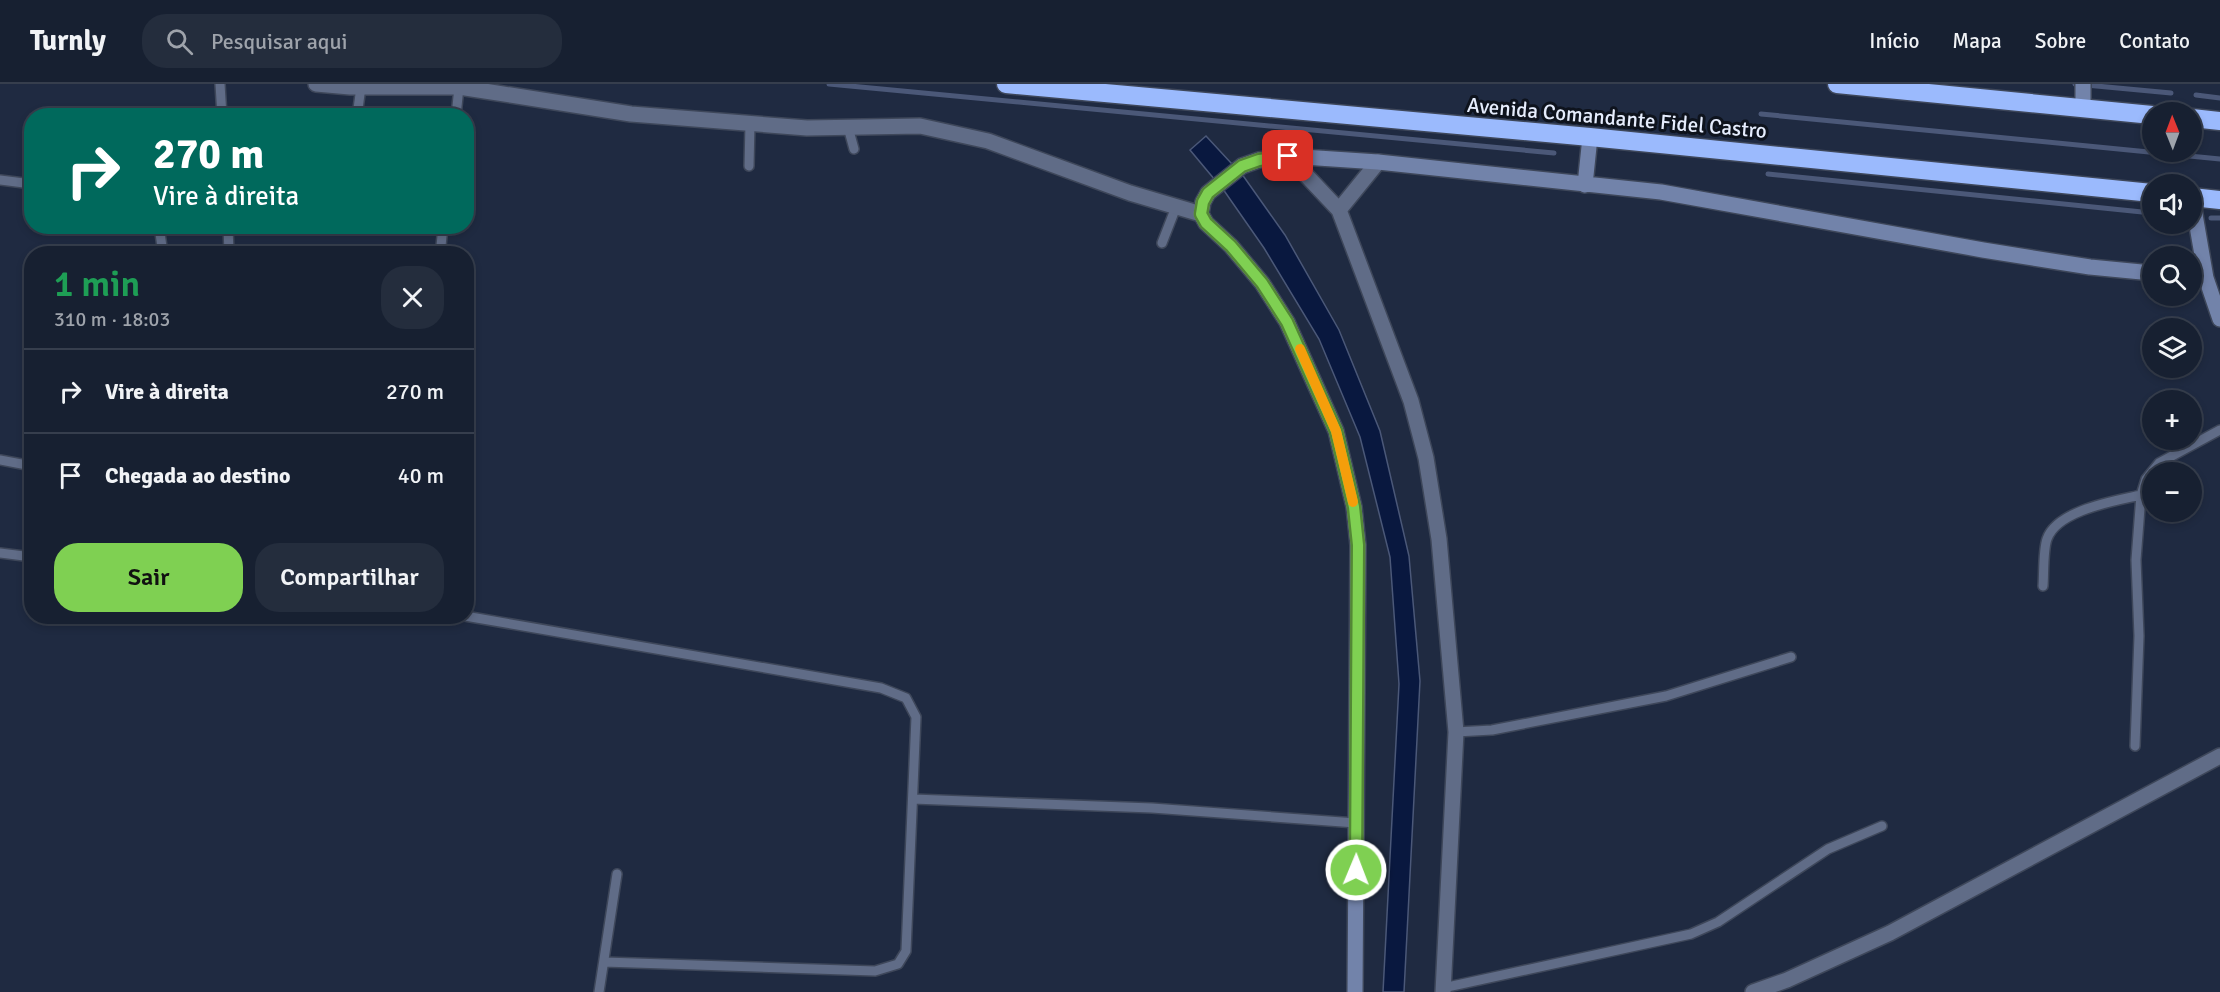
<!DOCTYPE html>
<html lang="pt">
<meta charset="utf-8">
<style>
:root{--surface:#172031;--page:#242d3d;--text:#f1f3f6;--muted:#9ea3ab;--line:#363e4d;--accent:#7fd052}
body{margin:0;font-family:Signika,sans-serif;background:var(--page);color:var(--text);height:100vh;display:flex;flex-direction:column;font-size:22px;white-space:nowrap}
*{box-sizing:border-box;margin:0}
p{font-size:20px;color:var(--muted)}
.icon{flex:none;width:33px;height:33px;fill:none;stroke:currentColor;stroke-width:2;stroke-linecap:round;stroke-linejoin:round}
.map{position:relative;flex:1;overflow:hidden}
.side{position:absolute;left:24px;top:162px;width:450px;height:378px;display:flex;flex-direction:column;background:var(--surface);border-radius:24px;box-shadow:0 3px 9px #0003,0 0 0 2px var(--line)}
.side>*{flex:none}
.guide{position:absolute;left:24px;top:24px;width:450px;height:126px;border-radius:24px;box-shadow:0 3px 9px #0003,0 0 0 2px var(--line);background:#00695c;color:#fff;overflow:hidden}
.needle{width:39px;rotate:359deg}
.controls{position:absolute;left:2142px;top:18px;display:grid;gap:12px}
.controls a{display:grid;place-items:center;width:60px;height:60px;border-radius:50%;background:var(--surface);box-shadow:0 3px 9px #0003,0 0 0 2px var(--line);font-size:30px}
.pin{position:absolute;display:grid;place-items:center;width:51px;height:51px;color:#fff;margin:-26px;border-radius:12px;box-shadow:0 3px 9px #0006}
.me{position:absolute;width:66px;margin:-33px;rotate:1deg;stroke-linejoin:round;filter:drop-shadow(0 0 4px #0008)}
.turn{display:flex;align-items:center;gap:21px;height:126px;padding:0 30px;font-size:27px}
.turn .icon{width:78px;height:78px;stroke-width:2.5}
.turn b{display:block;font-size:42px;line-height:51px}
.round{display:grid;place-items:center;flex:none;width:63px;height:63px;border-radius:24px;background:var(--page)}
.head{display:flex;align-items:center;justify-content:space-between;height:102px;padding:0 30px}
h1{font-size:36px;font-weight:600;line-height:45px;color:#1e9e55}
.primary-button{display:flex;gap:12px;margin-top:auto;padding:12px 30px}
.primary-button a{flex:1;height:69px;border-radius:24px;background:var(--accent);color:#111;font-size:24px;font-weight:600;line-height:69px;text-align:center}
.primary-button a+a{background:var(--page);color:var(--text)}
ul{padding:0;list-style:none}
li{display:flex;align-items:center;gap:18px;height:84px;padding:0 30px;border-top:2px solid var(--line)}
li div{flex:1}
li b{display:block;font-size:22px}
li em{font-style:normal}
header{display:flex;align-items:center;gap:36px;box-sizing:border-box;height:84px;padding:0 30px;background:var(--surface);border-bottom:2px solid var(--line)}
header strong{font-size:28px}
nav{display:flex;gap:33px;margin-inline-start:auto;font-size:21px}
.search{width:420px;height:54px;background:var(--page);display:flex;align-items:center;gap:15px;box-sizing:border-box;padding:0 21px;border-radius:24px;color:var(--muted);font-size:22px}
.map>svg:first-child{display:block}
.water{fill:#09183f;stroke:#4b5878;stroke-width:1.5}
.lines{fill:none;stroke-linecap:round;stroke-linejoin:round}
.stream{stroke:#4b5878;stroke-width:5}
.lane-casing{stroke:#3e475a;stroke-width:12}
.street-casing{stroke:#3e475a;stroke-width:18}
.secondary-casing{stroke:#3e475a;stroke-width:18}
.highway-casing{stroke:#3e475a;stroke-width:21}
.lane{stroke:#606c87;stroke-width:9}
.street{stroke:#606c87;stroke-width:15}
.secondary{stroke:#7283aa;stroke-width:15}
.highway{stroke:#9bbafd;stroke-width:18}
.route-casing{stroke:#538735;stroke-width:15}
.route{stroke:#7fd052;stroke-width:10}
.slow{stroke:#f59e0b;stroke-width:10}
.labels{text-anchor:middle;stroke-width:6;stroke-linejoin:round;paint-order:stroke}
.street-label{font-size:21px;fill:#e6edfd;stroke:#0e131d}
</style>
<header>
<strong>Turnly</strong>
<div class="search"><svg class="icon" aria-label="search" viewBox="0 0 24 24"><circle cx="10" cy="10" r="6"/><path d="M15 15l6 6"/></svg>Pesquisar aqui</div>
<nav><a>Início</a><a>Mapa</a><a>Sobre</a><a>Contato</a></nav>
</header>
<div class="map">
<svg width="2220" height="908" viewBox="0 0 2220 908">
<rect width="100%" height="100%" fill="#1f2a41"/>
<path class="water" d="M 1206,52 L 1244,93 L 1285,151 L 1339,246 L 1380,347 L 1409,472 L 1420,597 L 1404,908 L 1383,908 L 1399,600 L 1390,473 L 1360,353 L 1319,255 L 1264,164 L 1225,108 L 1190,66 Z"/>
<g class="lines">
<path class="stream" d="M 829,0 L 1554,69
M 2075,0 L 2171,9
M 2196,11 L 2220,14
M 1761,30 L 2220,75
M 1768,90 L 2152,129
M 2211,134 L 2220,134"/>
<defs>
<path id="lane" d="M 220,0 L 222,32
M 357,32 L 361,3
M 456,32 L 459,3
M 848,43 L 854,65
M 749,82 L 750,40
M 0,96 L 32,100
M 159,142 L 163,170
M 228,142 L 229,170
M 1162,159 L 1176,123
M 441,162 L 443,142
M 0,376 L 32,382
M 0,469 L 32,473
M 2043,502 C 2044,489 2043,466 2047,455 C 2057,426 2115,417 2141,411
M 465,532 L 881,604 L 906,614 L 916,633 L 906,867 L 898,880 L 875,887 L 604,878
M 1456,648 L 1492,646 L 1666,612 L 1791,573
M 2135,662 L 2139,552 L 2136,476 L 2141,411 L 2146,395 L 2159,379 L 2220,346
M 913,715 L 1152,724 L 1356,739
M 1443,904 L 1691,850 L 1718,838 L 1828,765 L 1882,742
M 599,908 L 617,790"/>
<path id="street" d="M 316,0 L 350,3 L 459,3 L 631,30 L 807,44 L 920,42 L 988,57 L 1130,109 L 1201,130
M 1288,72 L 1339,126 L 1411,317 L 1426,374 L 1439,455 L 1456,648 L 1443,908
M 1339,126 L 1378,78
M 1753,908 L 1787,896 L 1890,849 L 2220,672"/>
<path id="secondary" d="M 2083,0 L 2083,24
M 1585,101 L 1590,53
M 2192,113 L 2206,194 L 2220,235
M 1355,908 L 1358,461 L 1354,423 L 1336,347 L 1287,238 L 1262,199 L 1231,162 L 1206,139 L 1201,130 L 1203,118 L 1208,109 L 1242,82 L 1259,76 L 1288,72 L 1378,78 L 1661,108 L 1983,166 L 2090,183 L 2152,189"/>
<path id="highway" d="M 1006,0 L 1590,53 L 2152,109
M 1837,0 L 2152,31
M 2192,34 L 2220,37
M 2192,113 L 2220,116"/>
</defs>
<use href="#lane" class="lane-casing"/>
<use href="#street" class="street-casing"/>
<use href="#secondary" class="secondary-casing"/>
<use href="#highway" class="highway-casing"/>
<use href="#lane" class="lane"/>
<use href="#street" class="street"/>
<use href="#secondary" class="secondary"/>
<use href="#highway" class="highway"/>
</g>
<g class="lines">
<defs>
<path id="route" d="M 1288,72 L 1259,76 L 1242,82 L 1208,109 L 1203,118 L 1201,130 L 1206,139 L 1231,162 L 1262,199 L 1287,238 L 1336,347 L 1354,423 L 1358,461 L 1356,786"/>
</defs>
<use href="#route" class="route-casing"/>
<use href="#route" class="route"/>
<path class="slow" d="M 1300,265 L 1336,347 L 1353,418"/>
</g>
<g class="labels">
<g class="street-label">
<text transform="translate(1617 34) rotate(5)" y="7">Avenida Comandante Fidel Castro</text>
</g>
</g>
</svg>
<div class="controls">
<a><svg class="needle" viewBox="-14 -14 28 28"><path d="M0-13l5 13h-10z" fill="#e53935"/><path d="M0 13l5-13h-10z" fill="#9ea3ab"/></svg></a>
<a><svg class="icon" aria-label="sound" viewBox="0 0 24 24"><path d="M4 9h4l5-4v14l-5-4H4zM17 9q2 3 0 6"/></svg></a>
<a><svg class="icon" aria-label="search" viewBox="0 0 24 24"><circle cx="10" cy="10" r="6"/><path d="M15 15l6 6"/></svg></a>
<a><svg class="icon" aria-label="layers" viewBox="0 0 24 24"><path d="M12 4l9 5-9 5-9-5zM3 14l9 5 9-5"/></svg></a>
<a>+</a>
<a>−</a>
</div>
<div class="pin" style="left:1288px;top:72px;background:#d93025"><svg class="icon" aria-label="arrive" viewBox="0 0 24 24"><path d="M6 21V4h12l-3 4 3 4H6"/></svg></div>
<svg class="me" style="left:1356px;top:786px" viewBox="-20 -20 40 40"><circle r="17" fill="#7fd052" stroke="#fff" stroke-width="3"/><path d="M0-11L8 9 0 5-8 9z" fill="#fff"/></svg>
<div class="guide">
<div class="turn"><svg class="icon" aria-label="right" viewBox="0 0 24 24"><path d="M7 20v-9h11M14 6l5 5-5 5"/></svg><div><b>270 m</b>Vire à direita</div></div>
</div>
<section class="side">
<div class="head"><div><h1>1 min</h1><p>310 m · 18:03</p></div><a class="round"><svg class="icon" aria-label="close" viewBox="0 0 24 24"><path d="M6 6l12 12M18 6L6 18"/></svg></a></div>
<ul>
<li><svg class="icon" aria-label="right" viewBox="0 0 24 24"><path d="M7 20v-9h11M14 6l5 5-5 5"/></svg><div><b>Vire à direita</b></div><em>270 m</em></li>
<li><svg class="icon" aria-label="arrive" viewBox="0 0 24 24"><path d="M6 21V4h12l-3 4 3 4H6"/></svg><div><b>Chegada ao destino</b></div><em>40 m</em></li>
</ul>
<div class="primary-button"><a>Sair</a><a>Compartilhar</a></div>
</section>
</div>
